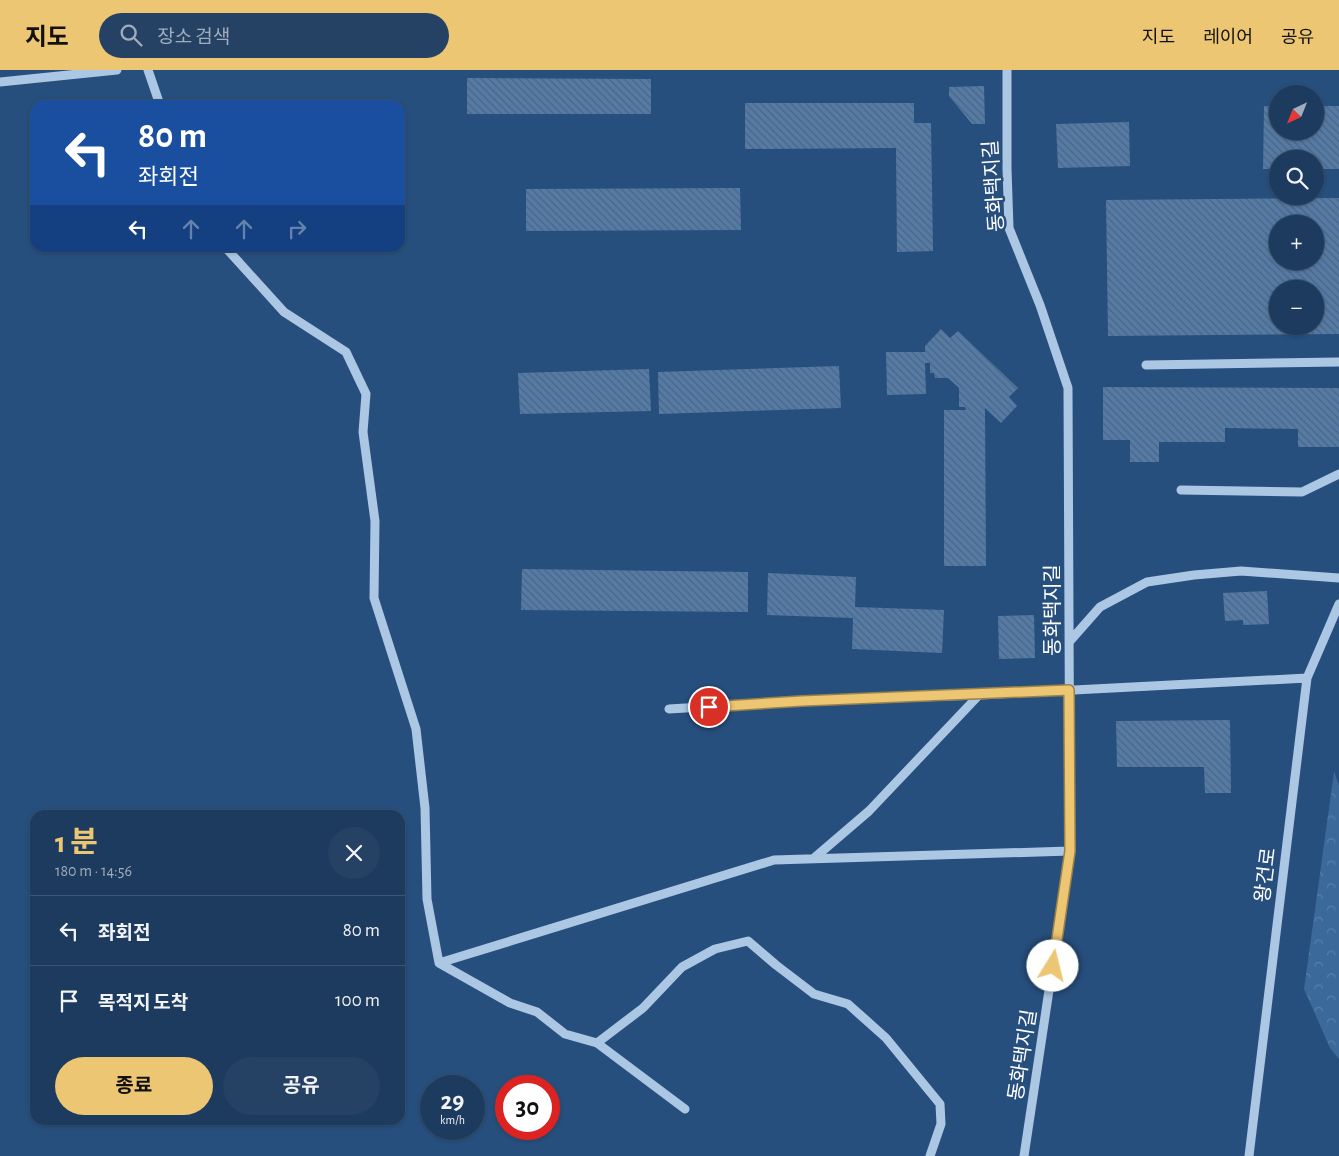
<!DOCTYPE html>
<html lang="ko">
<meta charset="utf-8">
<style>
:root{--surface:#1d3b5e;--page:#254264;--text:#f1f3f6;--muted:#a0adbc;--line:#3b5573;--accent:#ecc672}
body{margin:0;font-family:"Alegreya Sans","Noto Sans KR",sans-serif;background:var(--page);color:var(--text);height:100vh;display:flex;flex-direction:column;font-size:19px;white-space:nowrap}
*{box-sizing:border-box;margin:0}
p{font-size:16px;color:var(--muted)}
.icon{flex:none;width:28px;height:28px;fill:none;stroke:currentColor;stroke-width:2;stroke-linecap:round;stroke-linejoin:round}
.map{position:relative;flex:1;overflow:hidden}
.drawer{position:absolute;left:30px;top:740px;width:375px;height:315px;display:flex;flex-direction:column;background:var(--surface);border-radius:15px;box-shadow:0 1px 4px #0004,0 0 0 1px var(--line)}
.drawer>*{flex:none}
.guide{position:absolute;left:30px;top:30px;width:375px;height:152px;border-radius:15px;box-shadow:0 1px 4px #0004,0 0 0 1px var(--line);background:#1a4fa0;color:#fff;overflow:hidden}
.needle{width:32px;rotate:223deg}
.tools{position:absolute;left:1269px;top:15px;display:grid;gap:10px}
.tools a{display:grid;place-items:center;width:55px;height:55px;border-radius:50%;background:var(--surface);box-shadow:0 1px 4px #0004,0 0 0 1px var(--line);font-size:25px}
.speed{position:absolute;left:420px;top:1005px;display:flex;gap:10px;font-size:25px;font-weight:700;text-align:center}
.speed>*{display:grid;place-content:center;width:65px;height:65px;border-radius:50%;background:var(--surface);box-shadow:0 1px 4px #0004,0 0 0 1px var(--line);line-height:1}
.speed small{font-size:12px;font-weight:400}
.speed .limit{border:8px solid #d22;background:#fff;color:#111}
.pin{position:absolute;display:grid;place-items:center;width:42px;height:42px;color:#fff;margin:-21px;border:2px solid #fff;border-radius:50%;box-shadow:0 1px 5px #0007}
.me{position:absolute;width:55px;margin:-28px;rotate:9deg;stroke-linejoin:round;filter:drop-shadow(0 0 4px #0008)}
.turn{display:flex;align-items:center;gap:18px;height:105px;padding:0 25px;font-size:22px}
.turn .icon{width:65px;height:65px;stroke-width:2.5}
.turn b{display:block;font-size:35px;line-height:42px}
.lanes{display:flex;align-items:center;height:48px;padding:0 25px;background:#0003;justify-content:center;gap:25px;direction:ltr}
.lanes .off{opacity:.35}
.round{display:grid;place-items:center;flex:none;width:52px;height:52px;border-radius:26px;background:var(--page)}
.headline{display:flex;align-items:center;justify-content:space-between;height:85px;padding:0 25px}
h1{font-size:30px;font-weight:700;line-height:38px;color:var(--accent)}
.primary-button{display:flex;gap:10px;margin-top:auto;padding:10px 25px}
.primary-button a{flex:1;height:58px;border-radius:30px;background:var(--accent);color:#111;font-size:20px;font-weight:700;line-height:58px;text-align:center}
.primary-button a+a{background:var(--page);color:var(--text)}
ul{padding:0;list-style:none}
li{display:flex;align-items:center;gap:15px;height:70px;padding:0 25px;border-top:1px solid var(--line)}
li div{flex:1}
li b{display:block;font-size:19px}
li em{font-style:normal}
header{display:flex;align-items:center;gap:30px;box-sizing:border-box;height:70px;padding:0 25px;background:var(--accent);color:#111}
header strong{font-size:24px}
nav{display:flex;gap:28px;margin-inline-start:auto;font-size:18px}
.search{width:350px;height:45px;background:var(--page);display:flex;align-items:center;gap:12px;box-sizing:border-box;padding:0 18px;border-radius:28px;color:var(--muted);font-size:19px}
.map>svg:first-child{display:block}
.forest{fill:url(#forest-crowns)}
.building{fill:url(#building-back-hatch);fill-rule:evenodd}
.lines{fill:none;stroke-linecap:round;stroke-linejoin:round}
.minor{stroke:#acc7e4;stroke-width:9}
.route-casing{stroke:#99814a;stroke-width:12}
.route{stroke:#ecc672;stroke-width:9}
.labels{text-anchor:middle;stroke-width:5;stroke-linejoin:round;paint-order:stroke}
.street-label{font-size:20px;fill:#fff;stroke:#274f7d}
</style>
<header>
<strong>지도</strong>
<div class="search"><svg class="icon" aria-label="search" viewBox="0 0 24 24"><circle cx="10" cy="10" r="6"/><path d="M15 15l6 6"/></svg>장소 검색</div>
<nav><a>지도</a><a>레이어</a><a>공유</a></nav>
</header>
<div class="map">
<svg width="1339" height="1086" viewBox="0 0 1339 1086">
<defs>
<pattern id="forest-crowns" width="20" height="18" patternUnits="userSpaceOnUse" patternTransform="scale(1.25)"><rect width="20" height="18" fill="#3b699a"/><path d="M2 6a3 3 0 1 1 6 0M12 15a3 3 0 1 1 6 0" fill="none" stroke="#5880a9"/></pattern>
<pattern id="building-back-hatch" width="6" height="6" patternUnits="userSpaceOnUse" patternTransform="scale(1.25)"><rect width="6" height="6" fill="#547ba7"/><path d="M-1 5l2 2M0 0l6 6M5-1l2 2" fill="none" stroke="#50647a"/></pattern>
</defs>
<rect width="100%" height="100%" fill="#274f7d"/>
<path class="forest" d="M 1334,702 L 1339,715 L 1339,989 L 1330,978 L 1304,919 Z"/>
<path class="building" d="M 467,8 L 651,9 L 651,44 L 467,44 Z
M 984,16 L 985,54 L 972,54 L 949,26 L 949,17 Z
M 745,33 L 914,33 L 914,53 L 931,53 L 933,181 L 897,182 L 896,78 L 745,79 Z
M 1264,36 L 1278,36 L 1278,61 L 1315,61 L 1315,36 L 1339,36 L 1339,99 L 1315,99 L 1315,89 L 1278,89 L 1278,99 L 1263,99 Z
M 1129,52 L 1130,96 L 1058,98 L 1056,54 Z
M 740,118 L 741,160 L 526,161 L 526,119 Z
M 1339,128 L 1339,264 L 1108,266 L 1106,130 ZM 1278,154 L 1315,154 L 1315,191 L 1278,191 ZM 1278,219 L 1315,219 L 1315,256 L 1278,256 Z
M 941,259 L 950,268 L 958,261 L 1018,318 L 1009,327 L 1017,336 L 1001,353 L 985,338 L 986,496 L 944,496 L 944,340 L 966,340 L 965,337 L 959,337 L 959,318 L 948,308 L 935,308 L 934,303 L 930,303 L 930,293 L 925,293 L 926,324 L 887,325 L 886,282 L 925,282 L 925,276 Z
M 839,296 L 841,338 L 659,344 L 658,302 Z
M 649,299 L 651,341 L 520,344 L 518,303 Z
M 1103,317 L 1339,318 L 1339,377 L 1298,377 L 1298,359 L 1225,358 L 1225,372 L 1159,372 L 1159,392 L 1130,392 L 1130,370 L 1103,370 Z
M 522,499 L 748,502 L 748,542 L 521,540 Z
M 768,503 L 856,507 L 855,537 L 944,540 L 942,583 L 852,579 L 853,548 L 767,545 Z
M 1267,521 L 1269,554 L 1243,555 L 1243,550 L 1225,551 L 1223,523 Z
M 1034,545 L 1035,588 L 999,589 L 998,546 Z
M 1230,650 L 1231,723 L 1205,723 L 1204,697 L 1117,697 L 1116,651 Z"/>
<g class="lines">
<path class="minor" d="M 148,0 L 160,35
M 1007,0 L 1007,99 L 1009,158 L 1040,235 L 1068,318 L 1070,781 L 1024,1086
M 0,12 L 117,0
M 226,178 L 284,242 L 346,282 L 366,324 L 363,362 L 375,451 L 374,528 L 416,659 L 425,738 L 427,829 L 439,893 L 510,933 L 537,942 L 565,964 L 597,973 L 685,1039
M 1146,295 L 1339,292
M 1181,420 L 1302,422 L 1339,404
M 1070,571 L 1100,537 L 1147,512 L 1194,505 L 1241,501 L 1339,508
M 669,639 L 802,631 L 979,625 L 1307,608
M 813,789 L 869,741 L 979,625
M 439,893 L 774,790 L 1070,781
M 597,973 L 643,938 L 682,897 L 715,879 L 748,871 L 776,895 L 814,924 L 848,934 L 886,968 L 940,1034 L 941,1054 L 930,1086
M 1249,1086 L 1307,608 L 1339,534"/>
</g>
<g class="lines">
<defs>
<path id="route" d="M 709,637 L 802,631 L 1069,620 L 1070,781 L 1053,896"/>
</defs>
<use href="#route" class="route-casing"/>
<use href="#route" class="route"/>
</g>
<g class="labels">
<g class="street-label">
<text transform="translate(993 116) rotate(-94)" y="7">동화택지길</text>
<text transform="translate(1052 540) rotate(-90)" y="7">동화택지길</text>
<text transform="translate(1265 805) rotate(-83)" y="7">왕건로</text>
<text transform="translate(1022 985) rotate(-81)" y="7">동화택지길</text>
</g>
</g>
</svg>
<div class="tools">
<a><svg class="needle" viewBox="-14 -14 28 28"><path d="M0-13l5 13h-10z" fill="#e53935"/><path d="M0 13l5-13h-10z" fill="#a0adbc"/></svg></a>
<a><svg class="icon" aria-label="search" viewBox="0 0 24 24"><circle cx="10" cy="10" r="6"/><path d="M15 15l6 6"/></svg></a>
<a>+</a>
<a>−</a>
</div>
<div class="speed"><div>29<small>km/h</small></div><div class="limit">30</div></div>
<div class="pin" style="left:709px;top:637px;background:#d93025"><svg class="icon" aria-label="arrive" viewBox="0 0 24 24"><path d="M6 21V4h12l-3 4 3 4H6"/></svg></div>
<svg class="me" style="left:1053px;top:896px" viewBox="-20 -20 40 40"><circle r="19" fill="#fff"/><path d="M0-13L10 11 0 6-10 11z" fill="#ecc672"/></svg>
<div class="guide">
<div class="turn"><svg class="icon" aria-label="left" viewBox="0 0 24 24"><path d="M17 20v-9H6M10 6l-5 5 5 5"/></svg><div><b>80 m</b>좌회전</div></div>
<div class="lanes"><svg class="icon" aria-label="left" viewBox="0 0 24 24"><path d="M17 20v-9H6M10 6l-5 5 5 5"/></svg><svg class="icon off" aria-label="ahead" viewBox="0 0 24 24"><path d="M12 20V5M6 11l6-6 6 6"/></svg><svg class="icon off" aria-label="ahead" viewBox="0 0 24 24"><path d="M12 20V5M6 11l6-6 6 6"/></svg><svg class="icon off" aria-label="right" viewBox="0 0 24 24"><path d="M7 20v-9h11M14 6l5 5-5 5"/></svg></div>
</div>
<section class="drawer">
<div class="headline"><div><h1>1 분</h1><p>180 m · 14:56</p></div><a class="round"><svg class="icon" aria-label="close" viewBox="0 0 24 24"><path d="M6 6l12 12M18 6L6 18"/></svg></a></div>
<ul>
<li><svg class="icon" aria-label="left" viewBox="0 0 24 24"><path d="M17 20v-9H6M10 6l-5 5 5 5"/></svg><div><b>좌회전</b></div><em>80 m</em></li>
<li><svg class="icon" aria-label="arrive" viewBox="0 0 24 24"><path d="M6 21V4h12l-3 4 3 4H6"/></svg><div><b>목적지 도착</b></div><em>100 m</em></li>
</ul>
<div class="primary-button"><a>종료</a><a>공유</a></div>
</section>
</div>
